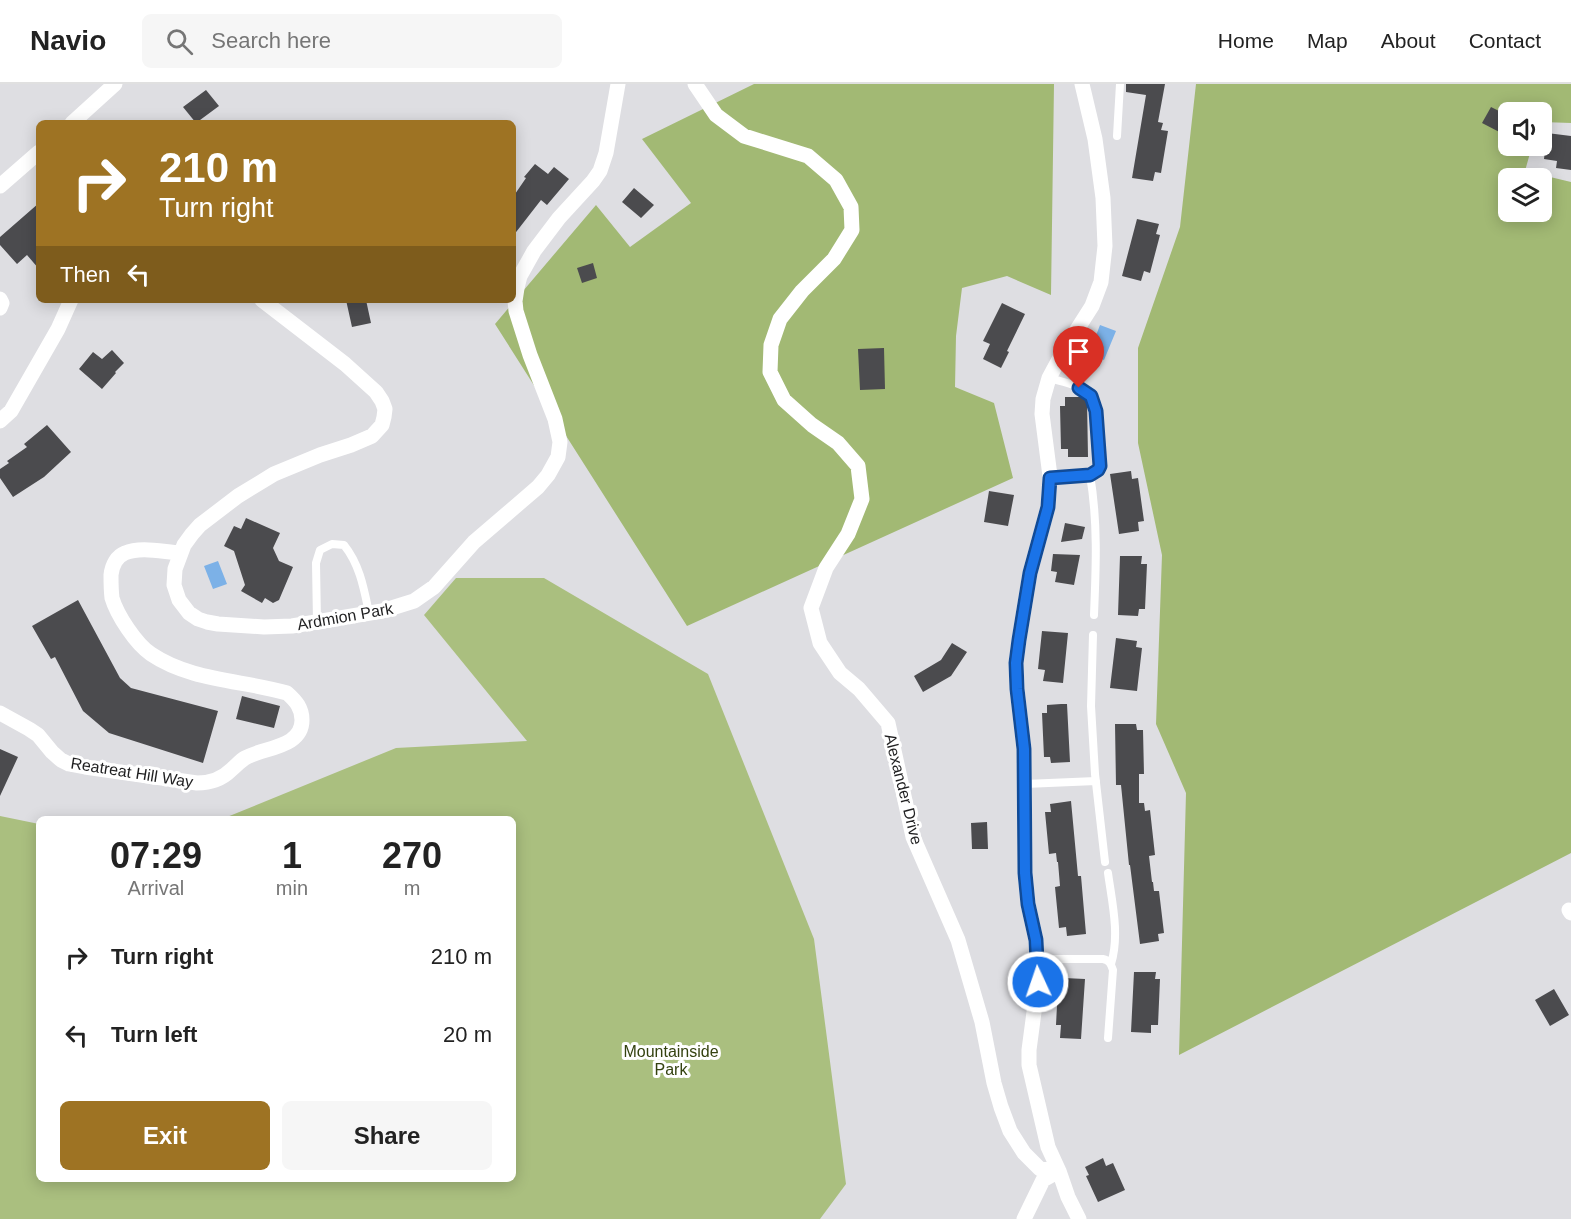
<!DOCTYPE html>
<style>
:root{--surface:#fff;--page:#f6f6f6;--text:#222;--muted:#767676;--line:#e0e0e0;--accent:#9e7323}
body{margin:0;font-family:Helvetica,sans-serif;background:var(--page);color:var(--text);height:100vh;display:flex;flex-direction:column;font-size:22px;white-space:nowrap}
*{box-sizing:border-box;margin:0}
p{font-size:20px;color:var(--muted)}
.icon{flex:none;width:33px;height:33px;fill:none;stroke:currentColor;stroke-width:2;stroke-linecap:round;stroke-linejoin:round}
.map{position:relative;flex:1;overflow:hidden}
.details{position:absolute;left:36px;top:732px;width:480px;height:366px;display:flex;flex-direction:column;background:var(--surface);border-radius:9px;box-shadow:0 3px 15px #0003}
.details>*{flex:none}
.guide{position:absolute;left:36px;top:36px;width:480px;height:183px;border-radius:9px;box-shadow:0 3px 15px #0003;background:#9e7323;color:#fff;overflow:hidden}
.fabs{position:absolute;left:1498px;top:18px;display:grid;gap:12px}
.fabs a{display:grid;place-items:center;width:54px;height:54px;border-radius:9px;background:var(--surface);box-shadow:0 3px 15px #0003;font-size:30px}
.pin{position:absolute;display:grid;place-items:center;width:51px;height:51px;color:#fff;margin:-62px -26px;border-radius:50% 50% 50% 0;rotate:-45deg;box-shadow:0 0 6px #0007}
.pin .icon{rotate:45deg}
.me{position:absolute;width:66px;margin:-33px;rotate:357deg;stroke-linejoin:round;filter:drop-shadow(0 0 4px #0008)}
.turn{display:flex;align-items:center;gap:21px;height:126px;padding:0 24px;font-size:27px}
.turn .icon{width:78px;height:78px;stroke-width:2.5}
.turn b{display:block;font-size:42px;line-height:51px}
.then{display:flex;align-items:center;height:57px;padding:0 24px;background:#0003;gap:12px;font-size:22px}
.eta{display:flex;justify-content:space-evenly;align-items:center;height:102px;text-align:center}
.eta b{font-size:36px;font-weight:600;line-height:42px}
.cta{display:flex;gap:12px;margin-top:auto;padding:12px 24px}
.cta a{flex:1;height:69px;border-radius:9px;background:var(--accent);color:#fff;font-size:24px;font-weight:600;line-height:69px;text-align:center}
.cta a+a{background:var(--page);color:var(--text)}
ul{padding:0;list-style:none}
li{display:flex;align-items:center;gap:18px;height:78px;padding:0 24px}
li div{flex:1}
li b{display:block;font-size:22px}
li em{font-style:normal}
header{display:flex;align-items:center;gap:36px;box-sizing:border-box;height:84px;padding:0 30px;background:var(--surface);border-bottom:2px solid var(--line)}
header strong{font-size:28px}
nav{display:flex;gap:33px;margin-inline-start:auto;font-size:21px}
.search{width:420px;height:54px;background:var(--page);display:flex;align-items:center;gap:15px;box-sizing:border-box;padding:0 21px;border-radius:9px;color:var(--muted);font-size:22px}
.map>svg:first-child{display:block}
.green{fill:#aabf7f}
.forest{fill:#a2b974;fill-rule:evenodd}
.water{fill:#7cb1e7}
.building{fill:#4b4b4e}
.lines{fill:none;stroke-linecap:round;stroke-linejoin:round}
.service{stroke:#fff;stroke-width:8}
.minor{stroke:#fff;stroke-width:15}
.route-casing{stroke:#114b97;stroke-width:15}
.route{stroke:#1a73e8;stroke-width:10}
.labels{text-anchor:middle;stroke-width:6;stroke-linejoin:round;paint-order:stroke}
.street-label{font-size:16px;fill:#1f1f20;stroke:#fff}
.park-label{font-size:16px;fill:#34420f;stroke:#fff}
</style>
<header>
<strong>Navio</strong>
<div class="search"><svg class="icon" aria-label="search" viewBox="0 0 24 24"><circle cx="10" cy="10" r="6"/><path d="M15 15l6 6"/></svg>Search here</div>
<nav><a>Home</a><a>Map</a><a>About</a><a>Contact</a></nav>
</header>
<div class="map">
<svg width="1571" height="1135" viewBox="0 0 1571 1135">
<rect width="100%" height="100%" fill="#dedee2"/>
<path class="green" d="M 456,494 L 544,494 L 708,590 L 814,855 L 846,1100 L 820,1135 L 0,1135 L 0,732 L 39,740 L 39,1095 L 513,1095 L 513,735 L 222,735 L 396,664 L 527,657 L 424,531 Z"/>
<path class="forest" d="M 754,0 L 1054,0 L 1051,211 L 1007,192 L 962,204 L 956,252 L 955,303 L 994,319 L 1013,394 L 687,542 L 495,240 L 596,121 L 630,163 L 691,119 L 642,55 Z
M 1196,0 L 1571,0 L 1571,39 L 1542,38 L 1542,28 L 1509,28 L 1509,62 L 1532,62 L 1525,87 L 1571,98 L 1571,769 L 1179,971 L 1186,709 L 1156,640 L 1162,471 L 1138,359 L 1138,264 L 1180,143 ZM 1509,94 L 1542,94 L 1542,128 L 1509,128 Z"/>
<path class="water" d="M 1100,241 L 1116,247 L 1104,276 L 1089,270 Z
M 218,477 L 227,500 L 213,505 L 204,482 Z"/>
<path class="building" d="M 1126,0 L 1165,0 L 1158,38 L 1163,39 L 1161,46 L 1168,47 L 1161,89 L 1155,88 L 1153,97 L 1132,94 L 1146,11 L 1126,8 Z
M 206,6 L 219,22 L 196,39 L 183,23 Z
M 1491,23 L 1509,32 L 1509,53 L 1482,39 Z
M 1547,49 L 1571,52 L 1571,86 L 1556,84 L 1557,77 L 1544,75 Z
M 535,80 L 548,90 L 554,83 L 569,95 L 547,121 L 541,116 L 513,152 L 513,113 L 526,94 L 524,93 Z
M 634,104 L 654,121 L 641,134 L 622,118 Z
M 39,119 L 39,185 L 27,171 L 17,180 L 0,161 L 0,153 Z
M 1137,135 L 1159,140 L 1156,150 L 1160,151 L 1150,189 L 1144,187 L 1141,197 L 1122,192 Z
M 593,179 L 597,194 L 582,199 L 577,184 Z
M 346,216 L 366,216 L 371,239 L 352,243 Z
M 1002,219 L 1025,230 L 1007,267 L 1009,268 L 1001,284 L 983,275 L 990,260 L 983,257 Z
M 884,264 L 885,305 L 860,306 L 858,265 Z
M 112,266 L 124,279 L 115,288 L 116,289 L 102,305 L 79,285 L 93,268 L 102,275 Z
M 1065,313 L 1084,313 L 1087,316 L 1088,373 L 1068,373 L 1068,365 L 1061,365 L 1060,322 L 1065,322 Z
M 47,341 L 71,368 L 44,393 L 13,413 L 0,394 L 0,385 L 9,379 L 7,377 L 27,363 L 24,360 Z
M 1131,387 L 1132,395 L 1138,394 L 1144,437 L 1138,438 L 1139,447 L 1119,450 L 1110,390 Z
M 989,407 L 1014,411 L 1008,442 L 984,438 Z
M 246,434 L 280,449 L 273,464 L 279,477 L 293,483 L 279,516 L 273,519 L 265,514 L 262,519 L 241,507 L 245,501 L 234,467 L 224,462 L 234,442 L 241,445 Z
M 1065,439 L 1085,443 L 1082,455 L 1061,458 Z
M 1053,470 L 1080,471 L 1074,501 L 1055,498 L 1057,488 L 1051,487 Z
M 1120,472 L 1142,472 L 1141,480 L 1147,480 L 1145,525 L 1139,525 L 1138,532 L 1118,531 Z
M 78,516 L 120,594 L 131,604 L 218,627 L 203,679 L 109,649 L 83,627 L 55,573 L 51,575 L 32,542 Z
M 1042,547 L 1068,549 L 1063,599 L 1043,597 L 1045,586 L 1038,585 Z
M 1116,554 L 1137,557 L 1136,563 L 1142,564 L 1137,607 L 1110,604 Z
M 952,559 L 967,568 L 951,592 L 923,608 L 914,592 L 941,576 Z
M 242,612 L 280,622 L 274,644 L 236,635 Z
M 1061,620 L 1067,620 L 1070,678 L 1051,679 L 1050,673 L 1044,673 L 1042,629 L 1047,629 L 1047,621 Z
M 1115,640 L 1136,640 L 1137,646 L 1143,646 L 1144,690 L 1139,690 L 1139,719 L 1144,719 L 1145,727 L 1150,726 L 1155,771 L 1149,772 L 1152,798 L 1153,798 L 1154,807 L 1159,807 L 1164,849 L 1158,850 L 1159,857 L 1140,860 L 1130,781 L 1129,781 L 1121,701 L 1116,701 Z
M 0,665 L 18,673 L 0,712 Z
M 1071,717 L 1078,792 L 1081,792 L 1086,850 L 1067,852 L 1066,843 L 1059,844 L 1055,803 L 1060,802 L 1058,778 L 1057,778 L 1056,769 L 1049,770 L 1045,728 L 1051,728 L 1050,720 Z
M 987,738 L 988,765 L 972,765 L 971,739 Z
M 1134,888 L 1156,888 L 1155,895 L 1160,895 L 1158,941 L 1151,941 L 1151,949 L 1131,948 Z
M 1064,894 L 1085,895 L 1081,955 L 1060,954 L 1061,941 L 1056,941 L 1058,902 L 1063,902 Z
M 1554,905 L 1569,931 L 1550,942 L 1535,916 Z
M 1103,1074 L 1106,1082 L 1113,1079 L 1125,1106 L 1098,1118 L 1086,1092 L 1089,1091 L 1085,1083 Z"/>
<g class="lines">
<path class="service" d="M 1117,52 L 1120,0
M 1049,294 C 1062,298 1083,301 1092,313 C 1100,323 1099,367 1100,382 L 1098,386 L 1090,391 L 1050,394
M 1090,391 C 1098,437 1096,484 1094,531
M 317,538 L 316,479 L 320,466 L 332,460 L 344,461 C 360,481 364,505 369,529
M 1093,551 L 1091,622 L 1095,690 L 1105,778
M 1025,700 L 1096,697
M 1108,789 C 1112,818 1120,851 1111,880
M 1036,875 L 1103,875 C 1109,876 1111,880 1113,886 L 1108,954"/>
<path class="minor" d="M 695,0 L 716,31 L 744,52 L 808,72 L 836,96 L 851,123 L 852,146 L 834,175 L 802,207 L 780,235 L 771,261 L 770,288 L 784,316 L 812,341 L 838,359 L 858,382 L 862,415 L 848,450 L 826,484 L 811,524 L 820,559 L 840,589 L 859,605 L 888,639 L 913,753 L 958,856 L 982,938 L 994,999 L 1001,1023 L 1010,1047 L 1024,1069 L 1040,1085 L 1059,1087 L 1068,1113 L 1079,1135
M 72,39 L 115,0
M 0,102 L 39,68
M 0,215 L 2,219 L 0,224
M 262,216 L 345,280 L 376,308 L 382,317 L 385,325 L 384,333 L 382,341 L 372,352 L 351,361 L 320,371 L 274,390 L 238,412 L 200,441 L 192,450 L 184,461 L 175,485 L 174,501 L 179,516 L 189,529 L 198,535 L 207,538 L 218,540 L 264,543 L 292,542 L 382,527 L 414,517 L 434,503 L 474,458 L 538,403 L 548,391 L 558,373 L 560,358 L 555,335 L 530,271 L 516,227 L 515,217 L 517,204 L 520,192 L 534,167 L 559,134 L 593,97 L 600,87 L 606,69 L 618,0
M 0,337 L 11,327 L 58,245 L 71,216
M 0,629 L 29,645 L 38,651 L 52,668 L 61,676 L 69,680 L 85,683 L 197,699 C 210,699 222,695 231,686 C 236,682 240,677 245,674 C 264,663 302,664 302,636 C 302,624 296,617 287,609 C 242,596 191,597 151,570 C 136,560 117,531 112,514 C 111,506 111,498 111,491 C 112,481 117,472 125,469 C 141,462 163,468 180,469
M 1569,826 L 1571,829
M 1024,1135 L 1043,1096 L 1059,1087 L 1048,1063 L 1029,981 L 1029,966 L 1038,898 L 1036,856 L 1028,820 L 1025,789 L 1024,665 L 1017,605 L 1016,579 L 1019,556 L 1030,489 L 1048,423 L 1050,392 L 1042,330 L 1043,315 L 1049,294 L 1064,266 L 1092,222 L 1101,198 L 1105,162 L 1103,114 L 1095,55 L 1082,0"/>
</g>
<g class="lines">
<defs>
<path id="route" d="M 1038,898 L 1036,856 L 1028,820 L 1025,789 L 1024,665 L 1017,605 L 1016,579 L 1019,556 L 1030,489 L 1048,423 L 1050,394 L 1090,391 L 1098,386 L 1100,382 L 1096,327 L 1091,312 L 1079,304"/>
</defs>
<use href="#route" class="route-casing"/>
<use href="#route" class="route"/>
</g>
<g class="labels">
<g class="street-label">
<text transform="translate(345 532) rotate(-10)" y="6">Ardmion Park</text>
<text transform="translate(132 688) rotate(9)" y="6">Reatreat Hill Way</text>
<text transform="translate(904 705) rotate(76)" y="6">Alexander Drive</text>
</g>
<g class="park-label">
<text x="671" y="973">Mountainside<tspan x="671" dy="18">Park</tspan></text>
</g>
</g>
</svg>
<div class="fabs">
<a><svg class="icon" aria-label="sound" viewBox="0 0 24 24"><path d="M4 9h4l5-4v14l-5-4H4zM17 9q2 3 0 6"/></svg></a>
<a><svg class="icon" aria-label="layers" viewBox="0 0 24 24"><path d="M12 4l9 5-9 5-9-5zM3 14l9 5 9-5"/></svg></a>
</div>
<div class="pin" style="left:1079px;top:304px;background:#d93025"><svg class="icon" aria-label="arrive" viewBox="0 0 24 24"><path d="M6 21V4h12l-3 4 3 4H6"/></svg></div>
<svg class="me" style="left:1038px;top:898px" viewBox="-20 -20 40 40"><circle r="17" fill="#1a73e8" stroke="#fff" stroke-width="3"/><path d="M0-11L8 9 0 5-8 9z" fill="#fff"/></svg>
<div class="guide">
<div class="turn"><svg class="icon" aria-label="right" viewBox="0 0 24 24"><path d="M7 20v-9h11M14 6l5 5-5 5"/></svg><div><b>210 m</b>Turn right</div></div>
<div class="then">Then<svg class="icon" aria-label="left" viewBox="0 0 24 24"><path d="M17 20v-9H6M10 6l-5 5 5 5"/></svg></div>
</div>
<section class="details">
<div class="eta">
<div><b>07:29</b><p>Arrival</p></div>
<div><b>1</b><p>min</p></div>
<div><b>270</b><p>m</p></div>
</div>
<ul>
<li><svg class="icon" aria-label="right" viewBox="0 0 24 24"><path d="M7 20v-9h11M14 6l5 5-5 5"/></svg><div><b>Turn right</b></div><em>210 m</em></li>
<li><svg class="icon" aria-label="left" viewBox="0 0 24 24"><path d="M17 20v-9H6M10 6l-5 5 5 5"/></svg><div><b>Turn left</b></div><em>20 m</em></li>
</ul>
<div class="cta"><a>Exit</a><a>Share</a></div>
</section>
</div>
